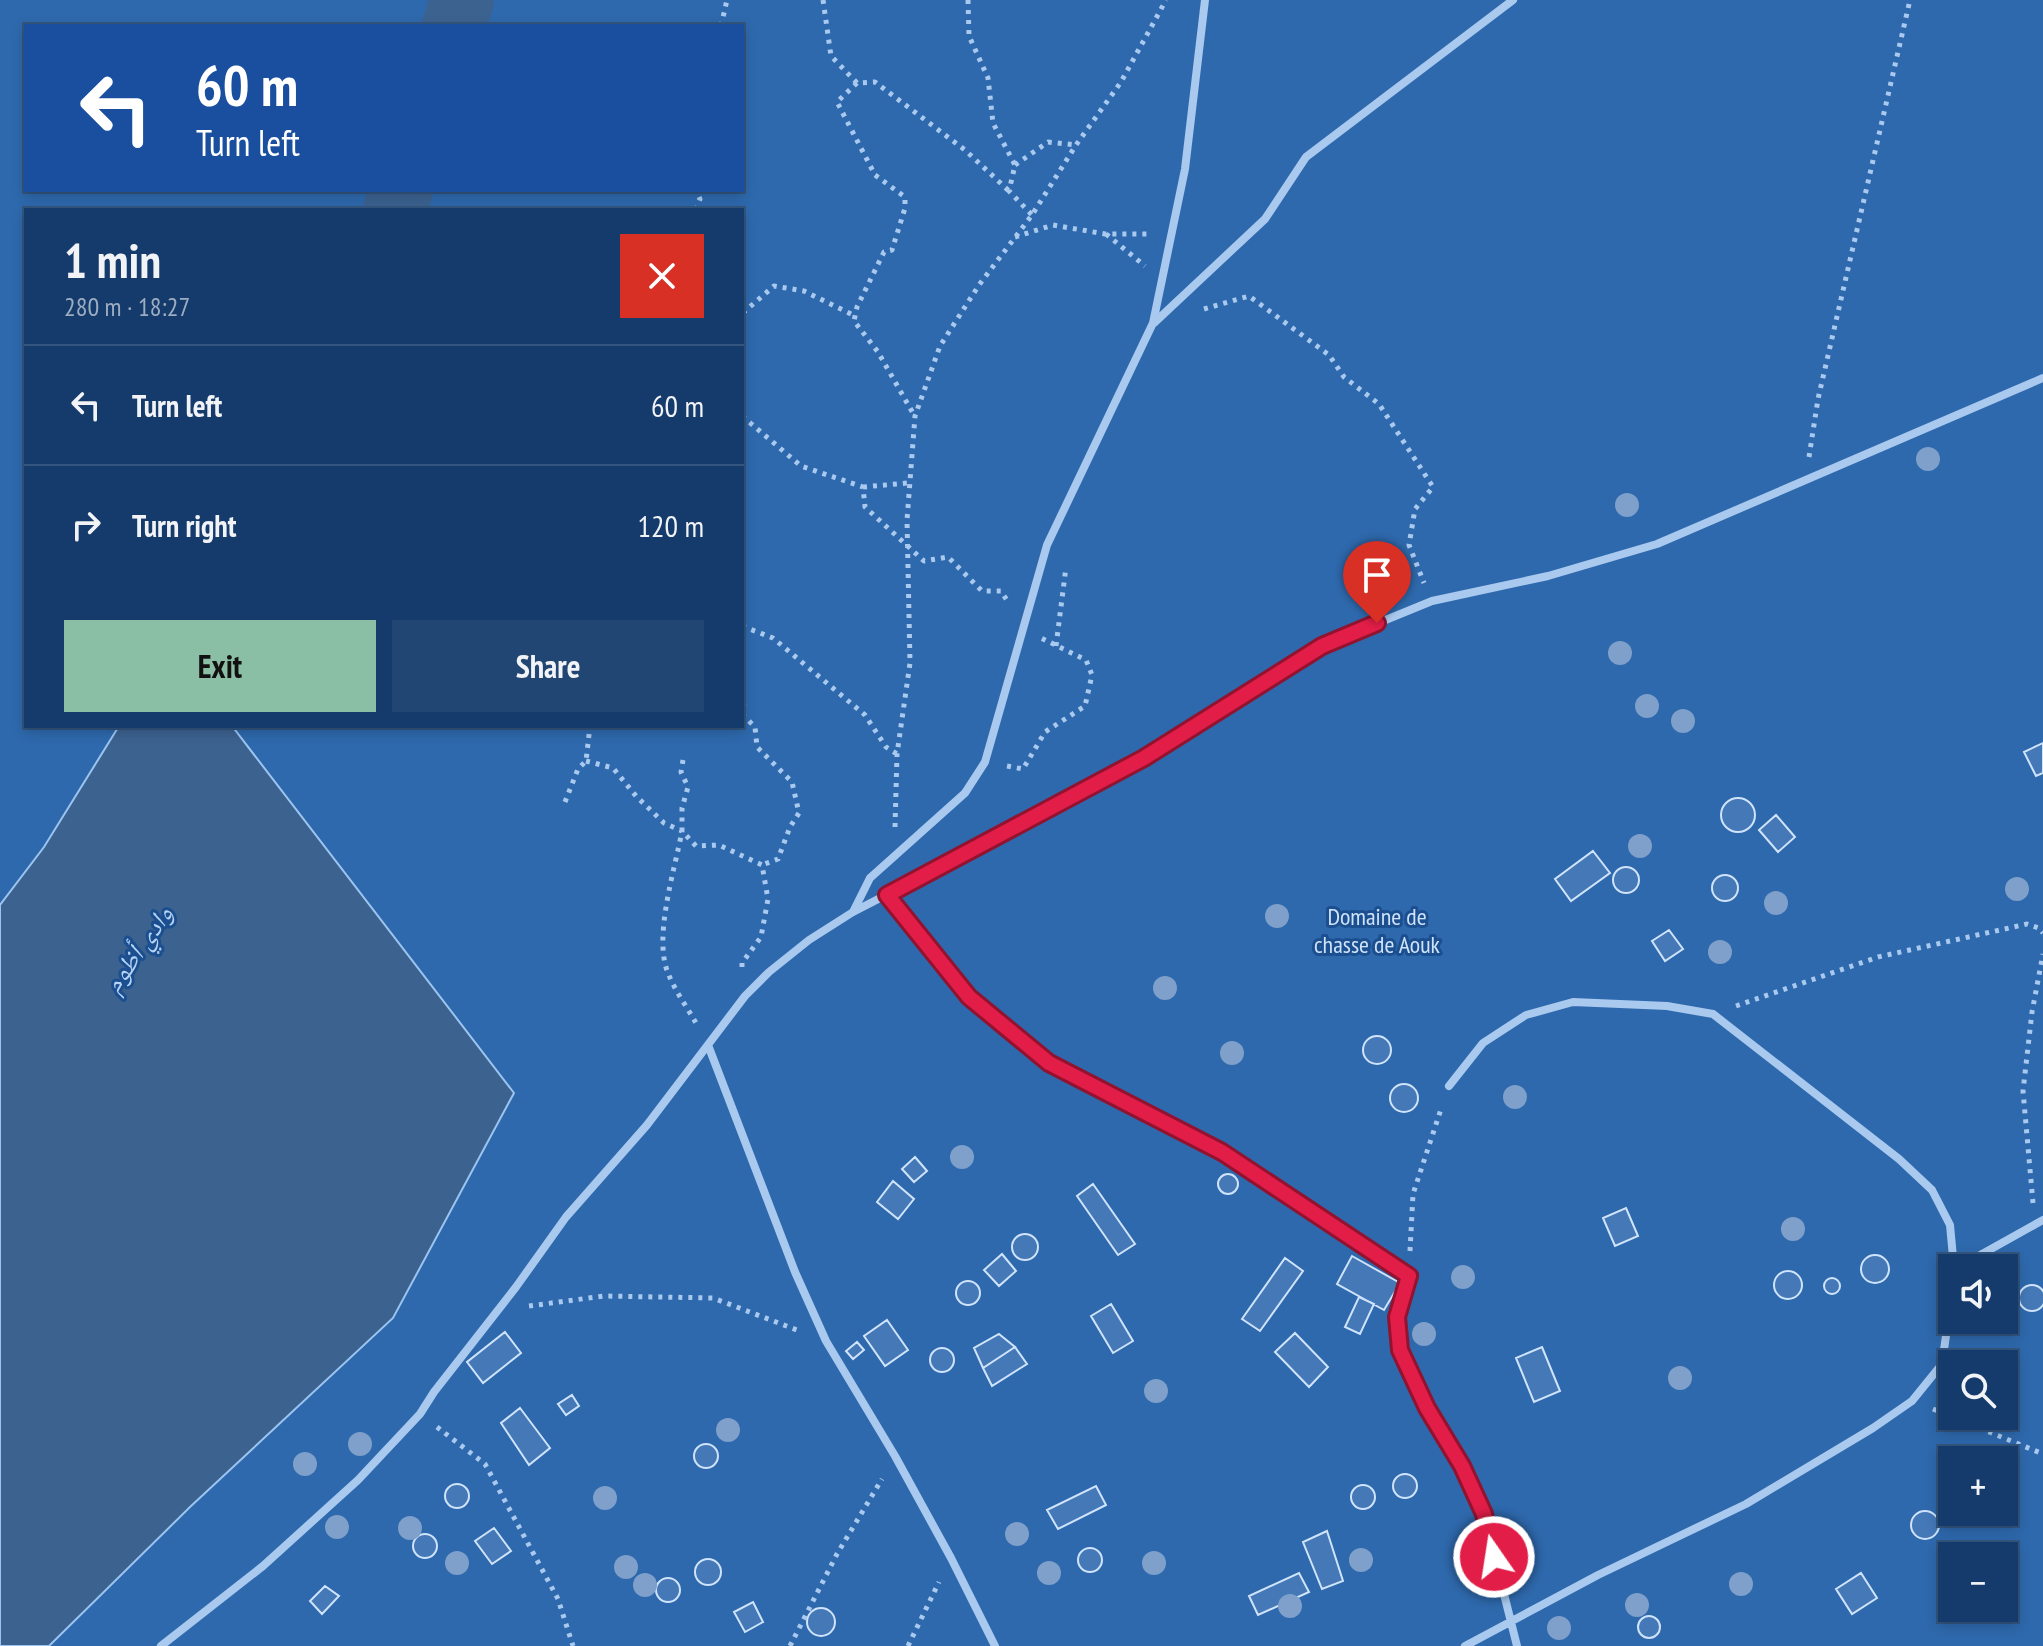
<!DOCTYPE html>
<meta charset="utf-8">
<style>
:root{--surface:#143b6b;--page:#214673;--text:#f1f3f6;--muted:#9dadc1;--line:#33557e;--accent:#8abfa5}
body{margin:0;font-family:"PT Sans Narrow","Noto Naskh Arabic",sans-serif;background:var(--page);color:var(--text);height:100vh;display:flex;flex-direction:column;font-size:30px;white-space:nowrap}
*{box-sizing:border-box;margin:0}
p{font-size:26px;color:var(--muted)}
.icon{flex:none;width:44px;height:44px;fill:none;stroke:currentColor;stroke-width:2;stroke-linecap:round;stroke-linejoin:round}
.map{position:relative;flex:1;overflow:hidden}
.panel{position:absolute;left:24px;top:208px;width:720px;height:520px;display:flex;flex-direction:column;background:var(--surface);border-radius:0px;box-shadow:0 4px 12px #0003,0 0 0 2px var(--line)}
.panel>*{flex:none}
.hud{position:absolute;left:24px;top:24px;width:720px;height:168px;border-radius:0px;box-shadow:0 4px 12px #0003,0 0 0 2px var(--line);background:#1a4fa0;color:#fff;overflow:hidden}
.fabs{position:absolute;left:1938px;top:1254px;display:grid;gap:16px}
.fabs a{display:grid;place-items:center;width:80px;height:80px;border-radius:0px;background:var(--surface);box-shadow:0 4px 12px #0003,0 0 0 2px var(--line);font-size:40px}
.pin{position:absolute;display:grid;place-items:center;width:68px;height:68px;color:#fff;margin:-82px -34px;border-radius:50% 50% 50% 0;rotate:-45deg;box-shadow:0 0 8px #0007}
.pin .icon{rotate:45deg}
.me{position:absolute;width:88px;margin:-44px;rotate:347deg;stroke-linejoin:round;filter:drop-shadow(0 0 6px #0008)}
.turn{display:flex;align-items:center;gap:28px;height:168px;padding:0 40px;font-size:36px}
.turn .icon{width:104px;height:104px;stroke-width:2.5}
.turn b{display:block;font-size:56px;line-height:68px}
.round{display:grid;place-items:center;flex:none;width:84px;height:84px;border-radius:0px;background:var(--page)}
.head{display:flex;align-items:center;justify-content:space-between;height:136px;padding:0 40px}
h1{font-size:48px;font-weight:700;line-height:60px}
.action{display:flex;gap:16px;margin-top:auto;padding:16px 40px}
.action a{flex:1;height:92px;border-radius:0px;background:var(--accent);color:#111;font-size:32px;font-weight:700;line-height:92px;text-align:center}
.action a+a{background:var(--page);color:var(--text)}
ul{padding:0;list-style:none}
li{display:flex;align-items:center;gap:24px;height:120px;padding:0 40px;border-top:2px solid var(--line)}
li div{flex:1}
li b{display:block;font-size:30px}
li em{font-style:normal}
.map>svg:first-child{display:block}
.green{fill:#2e69ad;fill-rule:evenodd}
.water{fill:#3c6290;stroke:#9cc4f0;stroke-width:2}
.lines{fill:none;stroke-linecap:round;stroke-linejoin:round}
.river{stroke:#3c6290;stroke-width:64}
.building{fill:#4478b7;stroke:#cfe3fa;stroke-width:2}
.path{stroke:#a9c9ee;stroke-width:5;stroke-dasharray:4 6;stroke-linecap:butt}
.minor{stroke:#a9c9ee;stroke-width:8}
.tree{fill:#7ea0ca}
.route-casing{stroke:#92132f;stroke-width:20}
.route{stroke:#e11d48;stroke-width:14}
.labels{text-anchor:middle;stroke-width:6;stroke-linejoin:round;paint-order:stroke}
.park-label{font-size:24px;fill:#cfe3fa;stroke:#1b4f8f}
.water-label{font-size:26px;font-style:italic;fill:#b5d3f5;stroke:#1b4f8f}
</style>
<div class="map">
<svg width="2043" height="1646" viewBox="0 0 2043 1646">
<rect width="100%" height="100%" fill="#1b4f8f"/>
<path class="green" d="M 0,0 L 2043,0 L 2043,1646 L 0,1646 ZM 26,26 L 742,26 L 742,190 L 26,190 ZM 26,210 L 742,210 L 742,726 L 26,726 ZM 1952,1268 L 2004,1268 L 2004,1320 L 1952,1320 ZM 1952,1364 L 2004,1364 L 2004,1416 L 1952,1416 ZM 1952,1460 L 2004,1460 L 2004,1512 L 1952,1512 ZM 1952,1556 L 2004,1556 L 2004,1608 L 1952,1608 Z"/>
<path class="water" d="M 119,726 L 232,726 L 514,1093 L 393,1318 L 190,1507 L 49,1646 L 0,1646 L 0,905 L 44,847 Z"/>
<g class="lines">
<path class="river" d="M 454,26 L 462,0
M 395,210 L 401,190"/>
</g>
<path class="building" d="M 2043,743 L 2043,773 L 2036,776 L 2024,752 Z
M1721 815a17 17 0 1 1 34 0a17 17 0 1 1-34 0Z
M 1776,815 L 1795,837 L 1778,852 L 1759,830 Z
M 1593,851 L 1610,873 L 1571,901 L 1555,879 Z
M1613 880a13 13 0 1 1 26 0a13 13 0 1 1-26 0Z
M1712 888a13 13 0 1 1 26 0a13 13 0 1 1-26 0Z
M 1669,930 L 1683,949 L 1665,961 L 1652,941 Z
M1363 1050a14 14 0 1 1 28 0a14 14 0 1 1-28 0Z
M1390 1098a14 14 0 1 1 28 0a14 14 0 1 1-28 0Z
M 915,1157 L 927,1171 L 914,1182 L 902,1169 Z
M1218 1184a10 10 0 1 1 20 0a10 10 0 1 1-20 0Z
M 893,1181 L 914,1199 L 898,1219 L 877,1202 Z
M 1093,1184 L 1135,1244 L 1118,1255 L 1077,1196 Z
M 1626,1208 L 1638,1236 L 1615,1246 L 1603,1218 Z
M1012 1247a13 13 0 1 1 26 0a13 13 0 1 1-26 0Z
M 1002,1254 L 1016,1271 L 999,1286 L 984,1270 Z
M1861 1269a14 14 0 1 1 28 0a14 14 0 1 1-28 0Z
M 1352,1256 L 1400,1283 L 1384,1310 L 1337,1284 Z
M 1285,1258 L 1303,1271 L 1260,1331 L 1242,1319 Z
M1774 1285a14 14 0 1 1 28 0a14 14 0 1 1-28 0Z
M1824 1286a8 8 0 1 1 16 0a8 8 0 1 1-16 0Z
M956 1293a12 12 0 1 1 24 0a12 12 0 1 1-24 0Z
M2019 1298a13 13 0 1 1 26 0a13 13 0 1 1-26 0Z
M 1359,1297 L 1374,1304 L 1360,1334 L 1345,1327 Z
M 1111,1304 L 1133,1341 L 1113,1353 L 1091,1316 Z
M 887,1320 L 908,1350 L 885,1366 L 864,1336 Z
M 505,1332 L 521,1353 L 483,1383 L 467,1362 Z
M 1295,1333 L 1328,1367 L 1309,1387 L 1275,1352 Z
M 999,1334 L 1015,1347 L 983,1368 L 974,1348 Z
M 857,1342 L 864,1350 L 853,1359 L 846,1351 Z
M 1015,1347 L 1027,1364 L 992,1386 L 983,1368 Z
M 1542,1347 L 1560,1391 L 1534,1402 L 1516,1358 Z
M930 1360a12 12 0 1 1 24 0a12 12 0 1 1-24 0Z
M 572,1395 L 579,1406 L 566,1415 L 558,1404 Z
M 520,1408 L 550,1448 L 529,1465 L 501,1423 Z
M694 1456a12 12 0 1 1 24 0a12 12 0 1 1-24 0Z
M1393 1486a12 12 0 1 1 24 0a12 12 0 1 1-24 0Z
M445 1496a12 12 0 1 1 24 0a12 12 0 1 1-24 0Z
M1351 1497a12 12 0 1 1 24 0a12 12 0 1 1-24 0Z
M 1096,1486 L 1106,1505 L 1058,1529 L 1047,1510 Z
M1911 1525a14 14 0 1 1 28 0a14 14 0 1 1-28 0Z
M 494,1528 L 511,1551 L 492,1564 L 475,1541 Z
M 1327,1531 L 1343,1581 L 1322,1589 L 1303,1542 Z
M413 1546a12 12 0 1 1 24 0a12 12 0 1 1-24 0Z
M1078 1560a12 12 0 1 1 24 0a12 12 0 1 1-24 0Z
M695 1572a13 13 0 1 1 26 0a13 13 0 1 1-26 0Z
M 1299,1573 L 1309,1592 L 1258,1615 L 1249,1596 Z
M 1861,1573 L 1877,1598 L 1852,1614 L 1836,1589 Z
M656 1590a12 12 0 1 1 24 0a12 12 0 1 1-24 0Z
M 325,1586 L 339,1596 L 322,1614 L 310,1601 Z
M 753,1602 L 763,1622 L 745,1632 L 734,1612 Z
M807 1622a14 14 0 1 1 28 0a14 14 0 1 1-28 0Z
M1638 1627a11 11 0 1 1 22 0a11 11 0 1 1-22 0Z"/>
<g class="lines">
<path class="path" d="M 823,0 L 831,56 L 857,83 L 875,82 L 965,150 L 1009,191
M 968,0 L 969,36 L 988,78 L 993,123 L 1015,165 L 1009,191 L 1032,215
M 721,26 L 727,0
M 857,83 L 837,102 L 875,175 L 905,197 L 905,208 L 892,250 L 884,252 L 857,307 L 854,321 L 878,352 L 914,415
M 1015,165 L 1048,142 L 1076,145
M 696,210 L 700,199 L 696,190
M 1106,234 L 1145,266
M 1015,237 L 1053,225 L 1105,234 L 1150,234
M 1204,309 L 1249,296 L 1329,355 L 1344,377 L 1379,404 L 1433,487 L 1415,509 L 1409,545 L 1424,583
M 742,311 L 745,311 L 774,286 L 804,291 L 855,316
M 742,416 L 801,466 L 863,487 L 865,507 L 924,561 L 948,557 L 982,591 L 1001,591 L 1008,602
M 1809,457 L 1818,399 L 1910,0
M 863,487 L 908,483
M 742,626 L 773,638 L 865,715 L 886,747 L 897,754
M 1056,646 L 1066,567
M 742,704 L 750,703
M 742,714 L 755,727 L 757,747 L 792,782 L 799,813 L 790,827 L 778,859 L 762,865
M 683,760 L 681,772 L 688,787 L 682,808 L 682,831 L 696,846 L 719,845 L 762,865 L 768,899 L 761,937 L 742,963 L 742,968
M 586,761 L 613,768 L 636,796 L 664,823 L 682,831 C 675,869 653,937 668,973 C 675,991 687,1007 696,1023
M 1007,766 L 1023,769 L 1045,732 L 1085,706 L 1092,675 L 1086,660 L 1041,638
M 565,802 L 578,769 L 586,761 L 590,726
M 895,827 L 897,754 L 910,663 L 907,520 L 915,416 L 940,346 L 979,285 L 1032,215 L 1076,145 L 1121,82 L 1166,0
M 1736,1006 L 1878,957 L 2027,924 L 2039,928 L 2043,933
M 2033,1203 L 2023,1091 L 2032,1012 L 2043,954
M 1410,1251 L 1413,1194 L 1442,1106
M 529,1306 L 604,1296 L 713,1298 L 797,1330
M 1933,1409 L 2043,1454
M 437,1427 L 485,1464 L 558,1599 L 573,1646
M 790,1646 L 837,1554 L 882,1479
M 908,1646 L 939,1582"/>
<path class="minor" d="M 1154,323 L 1265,219 L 1306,157 L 1513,0
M 887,895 L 969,997 L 1049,1063 L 1222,1152 L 1409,1276 L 1397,1317 L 1400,1350 L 1427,1408 L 1462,1466 L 1484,1514 L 1517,1646
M 853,912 L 870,878 L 965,793 L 985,762 L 1047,545 L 1153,323 L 1185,169 L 1205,0
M 708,1045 L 795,1272 L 826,1341 L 895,1456 L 951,1558 L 995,1646
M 1449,1086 L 1483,1043 L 1526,1015 L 1573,1002 L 1667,1006 L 1713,1014 L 1899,1159 L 1932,1190 L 1950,1225 L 1954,1268
M 1957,1268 L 2043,1220
M 161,1646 L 263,1566 L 358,1480 L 420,1414 L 434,1392 L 516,1287 L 566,1217 L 647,1125 L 745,996 L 769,972 L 809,940 L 853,912 L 989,842 L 1144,758 L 1322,646 L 1432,601 L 1548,576 L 1657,544 L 2043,378
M 1465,1646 L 1598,1575 L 1746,1504 L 1873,1428 L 1912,1401 L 1942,1364 L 1952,1293"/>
</g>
<g class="tree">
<circle cx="1928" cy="459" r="12"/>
<circle cx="1627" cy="505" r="12"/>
<circle cx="1620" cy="653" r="12"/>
<circle cx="1647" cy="706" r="12"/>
<circle cx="1683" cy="721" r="12"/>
<circle cx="1640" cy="846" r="12"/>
<circle cx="2017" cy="889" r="12"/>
<circle cx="1776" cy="903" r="12"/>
<circle cx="1277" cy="916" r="12"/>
<circle cx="1720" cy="952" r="12"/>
<circle cx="1165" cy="988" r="12"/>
<circle cx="1232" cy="1053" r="12"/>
<circle cx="1515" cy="1097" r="12"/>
<circle cx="962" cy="1157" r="12"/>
<circle cx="1793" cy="1229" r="12"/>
<circle cx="1463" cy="1277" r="12"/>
<circle cx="1424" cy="1334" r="12"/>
<circle cx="1680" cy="1378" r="12"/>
<circle cx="1156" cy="1391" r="12"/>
<circle cx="728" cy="1430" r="12"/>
<circle cx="360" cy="1444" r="12"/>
<circle cx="305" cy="1464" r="12"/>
<circle cx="605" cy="1498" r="12"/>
<circle cx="337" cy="1527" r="12"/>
<circle cx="410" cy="1528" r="12"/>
<circle cx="1017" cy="1534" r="12"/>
<circle cx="1361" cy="1560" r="12"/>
<circle cx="457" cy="1563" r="12"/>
<circle cx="1154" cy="1563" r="12"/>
<circle cx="626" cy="1567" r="12"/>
<circle cx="1049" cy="1573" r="12"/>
<circle cx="1741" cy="1584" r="12"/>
<circle cx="645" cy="1585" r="12"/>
<circle cx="1637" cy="1605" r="12"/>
<circle cx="1290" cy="1606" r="12"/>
<circle cx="1559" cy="1628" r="12"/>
</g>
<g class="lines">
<defs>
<path id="route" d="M 1377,623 L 1322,646 L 1144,758 L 887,895 L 969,997 L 1049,1063 L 1222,1152 L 1409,1276 L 1397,1317 L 1400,1350 L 1427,1408 L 1462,1466 L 1484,1514 L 1494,1557"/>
</defs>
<use href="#route" class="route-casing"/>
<use href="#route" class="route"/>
</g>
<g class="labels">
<g class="park-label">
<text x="1377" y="925">Domaine de<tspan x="1377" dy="28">chasse de Aouk</tspan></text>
</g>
<g class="water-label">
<text transform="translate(138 949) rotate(-55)" y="9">وادي أظوم</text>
</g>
</g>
</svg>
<div class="fabs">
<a><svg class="icon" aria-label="sound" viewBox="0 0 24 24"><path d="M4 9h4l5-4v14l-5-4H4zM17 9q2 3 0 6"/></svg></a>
<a><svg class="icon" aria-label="search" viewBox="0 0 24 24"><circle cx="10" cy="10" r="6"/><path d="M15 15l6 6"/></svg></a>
<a>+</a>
<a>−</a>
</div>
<div class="pin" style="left:1377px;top:623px;background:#d93025"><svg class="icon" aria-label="arrive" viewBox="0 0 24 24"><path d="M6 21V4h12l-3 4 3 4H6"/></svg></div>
<svg class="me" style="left:1494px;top:1557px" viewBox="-20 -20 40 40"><circle r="17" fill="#e11d48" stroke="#fff" stroke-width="3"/><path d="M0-11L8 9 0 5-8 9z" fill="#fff"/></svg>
<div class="hud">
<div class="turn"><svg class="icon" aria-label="left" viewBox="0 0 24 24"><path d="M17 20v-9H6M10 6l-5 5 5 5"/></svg><div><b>60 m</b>Turn left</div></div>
</div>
<section class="panel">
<div class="head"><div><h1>1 min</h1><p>280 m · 18:27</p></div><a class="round" style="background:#d93025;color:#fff"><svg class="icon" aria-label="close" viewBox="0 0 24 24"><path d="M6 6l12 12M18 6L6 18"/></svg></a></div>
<ul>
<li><svg class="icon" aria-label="left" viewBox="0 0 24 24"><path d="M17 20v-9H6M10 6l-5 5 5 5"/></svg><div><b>Turn left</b></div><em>60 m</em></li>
<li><svg class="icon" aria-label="right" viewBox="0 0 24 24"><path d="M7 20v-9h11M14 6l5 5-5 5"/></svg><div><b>Turn right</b></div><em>120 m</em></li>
</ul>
<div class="action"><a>Exit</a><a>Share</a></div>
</section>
</div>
